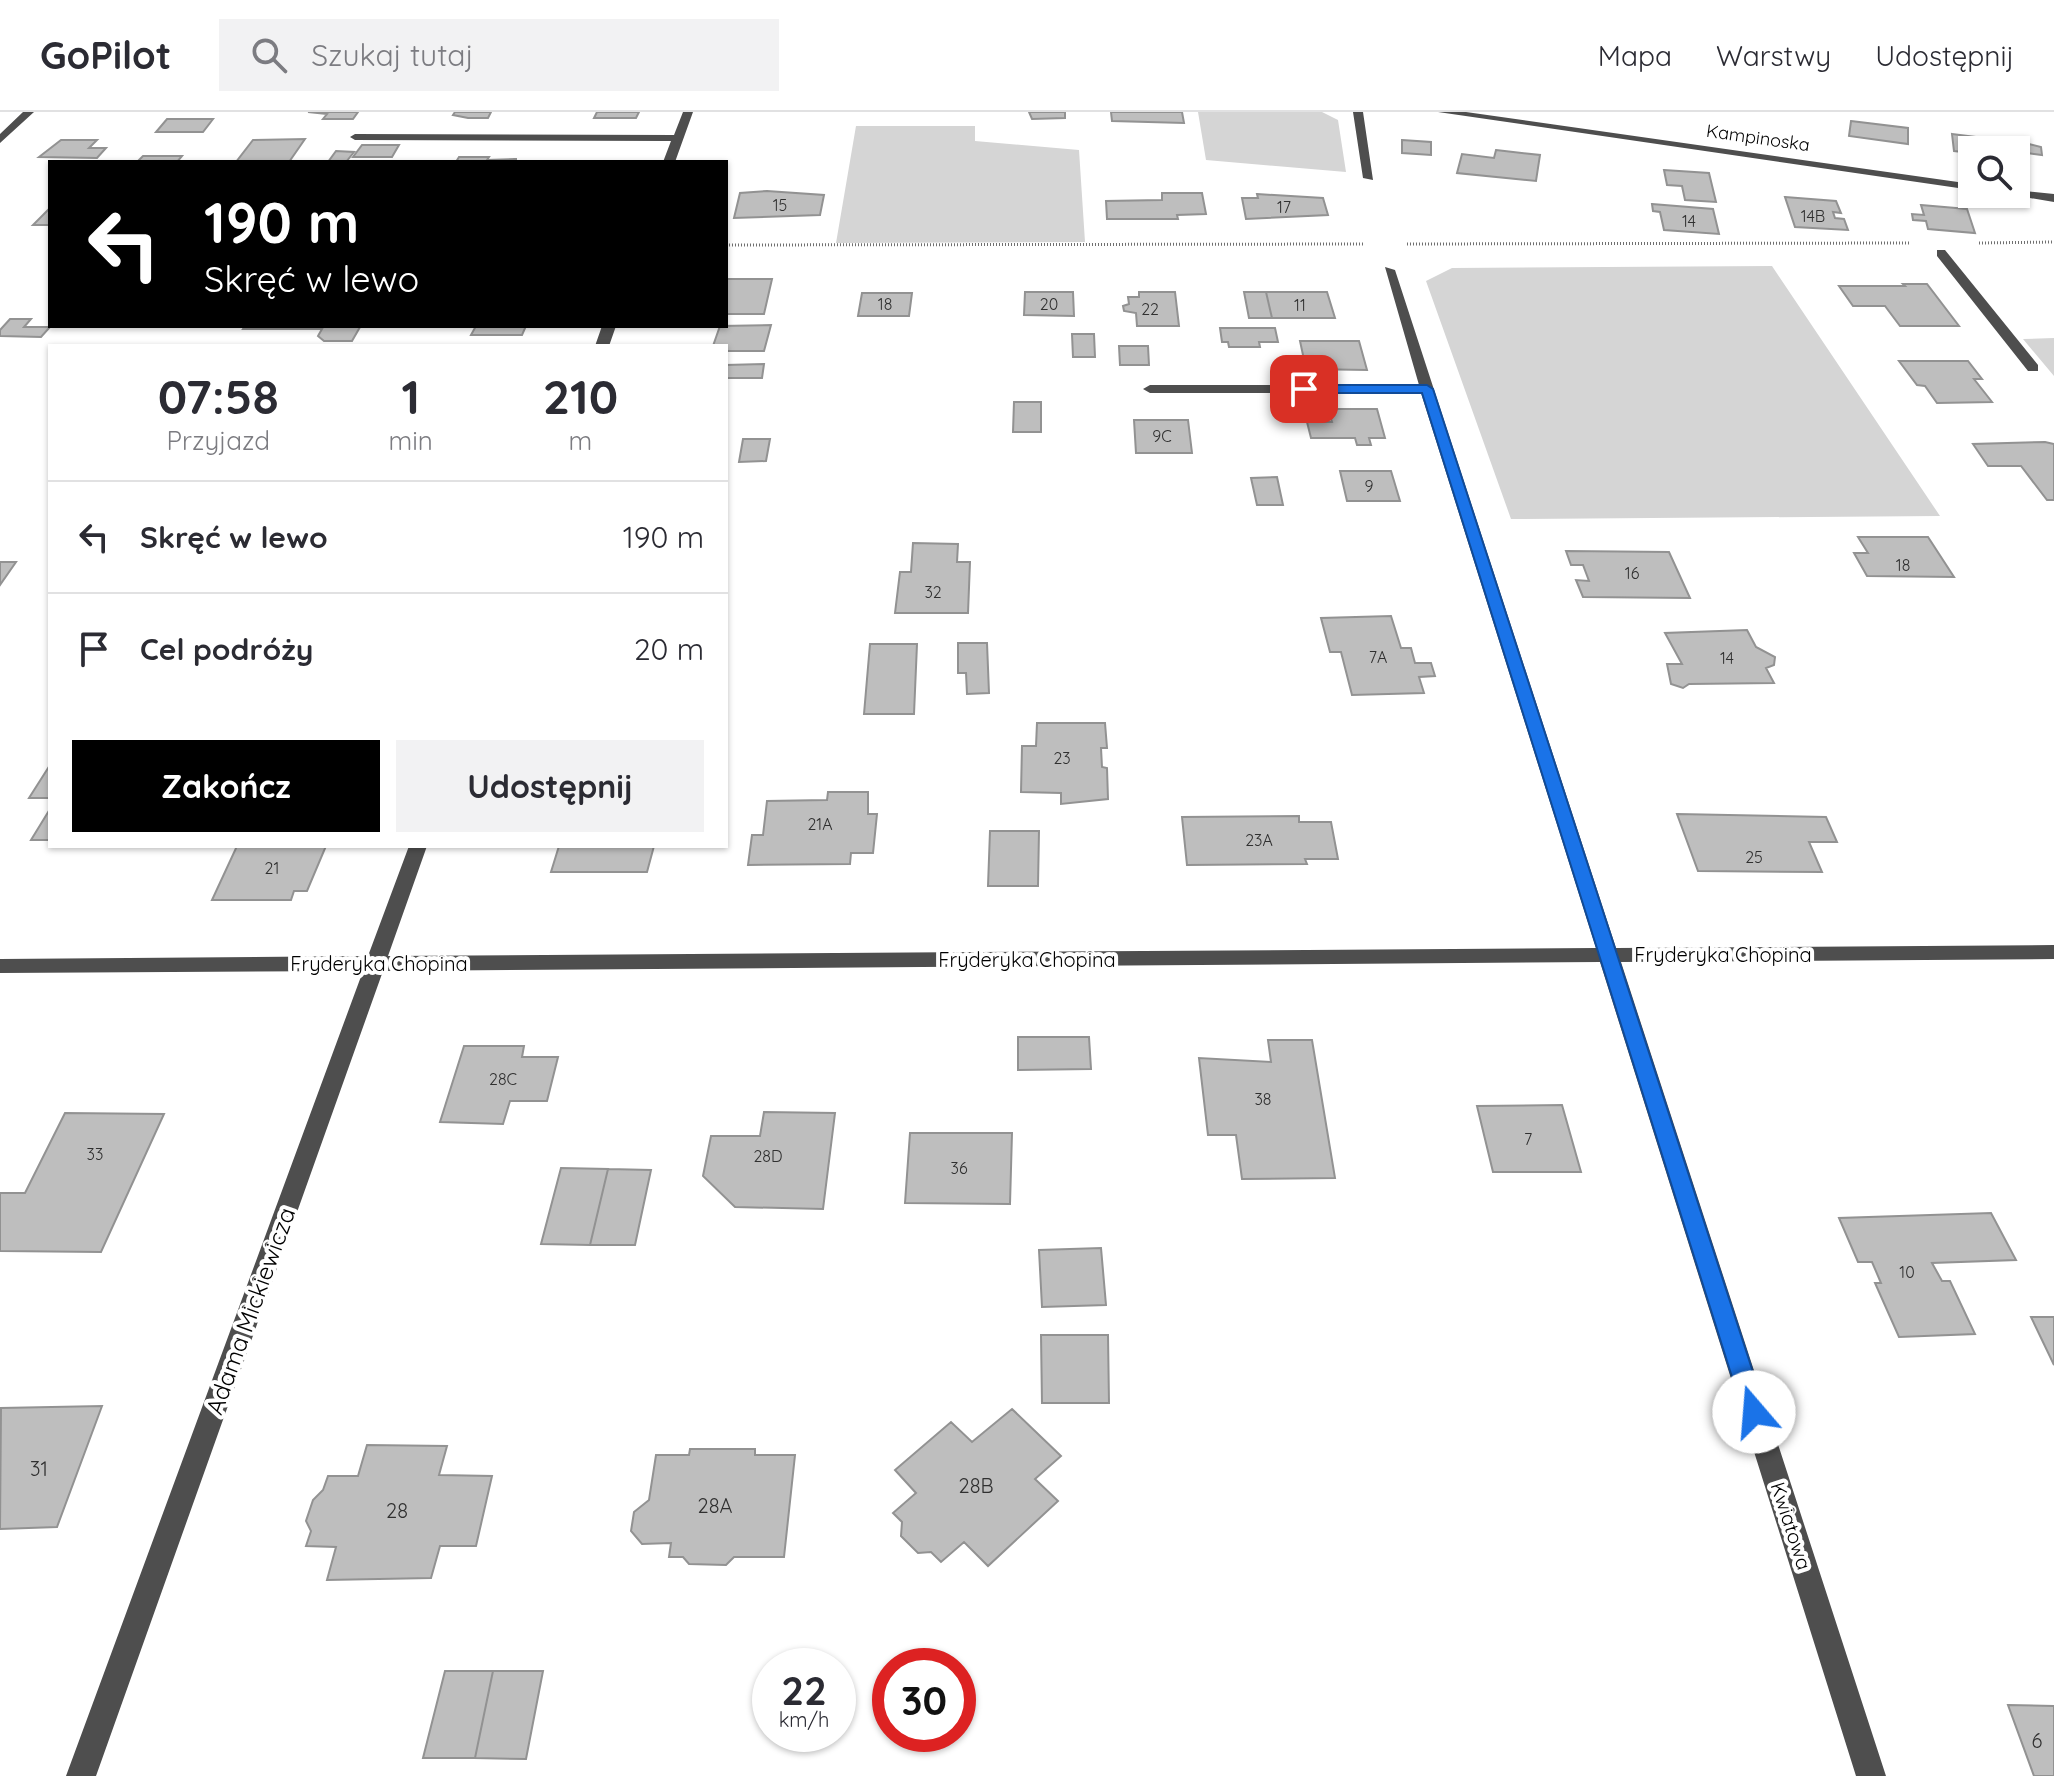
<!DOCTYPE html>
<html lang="pl">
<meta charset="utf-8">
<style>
:root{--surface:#fff;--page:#f2f2f3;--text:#2b2b33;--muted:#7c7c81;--line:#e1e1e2;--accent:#000}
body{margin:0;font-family:Quicksand,sans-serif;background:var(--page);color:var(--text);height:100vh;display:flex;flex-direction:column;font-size:30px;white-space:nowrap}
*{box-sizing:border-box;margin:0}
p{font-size:26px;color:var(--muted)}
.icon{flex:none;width:44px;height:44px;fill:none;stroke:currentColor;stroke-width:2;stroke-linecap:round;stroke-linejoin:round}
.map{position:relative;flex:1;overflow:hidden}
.sheet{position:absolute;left:48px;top:232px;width:680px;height:504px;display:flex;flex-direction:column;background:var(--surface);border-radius:0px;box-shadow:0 2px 6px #0004}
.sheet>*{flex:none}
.top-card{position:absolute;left:48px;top:48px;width:680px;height:168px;border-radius:0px;box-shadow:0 2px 6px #0004;background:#000;color:#fff;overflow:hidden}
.buttons{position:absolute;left:1958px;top:24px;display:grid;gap:16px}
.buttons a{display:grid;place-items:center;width:72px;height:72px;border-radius:0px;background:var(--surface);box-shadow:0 2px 6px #0004;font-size:40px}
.speed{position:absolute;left:752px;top:1536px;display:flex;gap:16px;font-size:40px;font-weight:700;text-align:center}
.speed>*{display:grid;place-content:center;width:104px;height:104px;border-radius:50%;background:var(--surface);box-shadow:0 2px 6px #0004;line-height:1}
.speed small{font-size:20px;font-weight:400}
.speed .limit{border:12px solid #d22;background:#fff;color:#111}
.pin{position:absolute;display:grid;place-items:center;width:68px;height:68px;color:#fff;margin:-34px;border-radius:16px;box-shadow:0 4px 12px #0006}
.me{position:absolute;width:88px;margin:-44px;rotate:342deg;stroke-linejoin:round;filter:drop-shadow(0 0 6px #0008)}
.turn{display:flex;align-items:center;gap:28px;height:168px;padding:0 24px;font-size:36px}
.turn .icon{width:104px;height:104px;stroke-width:2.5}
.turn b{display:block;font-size:56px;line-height:68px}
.eta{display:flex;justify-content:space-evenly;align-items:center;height:136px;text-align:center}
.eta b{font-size:48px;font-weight:800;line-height:56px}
.cta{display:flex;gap:16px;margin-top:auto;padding:16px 24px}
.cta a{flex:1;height:92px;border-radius:0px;background:var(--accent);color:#fff;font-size:32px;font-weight:800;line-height:92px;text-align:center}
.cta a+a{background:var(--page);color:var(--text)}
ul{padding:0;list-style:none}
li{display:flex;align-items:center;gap:24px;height:112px;padding:0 24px;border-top:2px solid var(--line)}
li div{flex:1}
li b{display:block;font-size:30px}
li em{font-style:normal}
header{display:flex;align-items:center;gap:48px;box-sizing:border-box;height:112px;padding:0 40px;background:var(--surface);border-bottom:2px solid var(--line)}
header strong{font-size:38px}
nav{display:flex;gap:44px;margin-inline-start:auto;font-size:28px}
.search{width:560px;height:72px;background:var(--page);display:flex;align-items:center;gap:20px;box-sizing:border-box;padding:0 28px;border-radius:0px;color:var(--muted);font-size:30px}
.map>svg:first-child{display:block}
.green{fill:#d5d5d5}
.building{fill:#bebebe;stroke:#929292;stroke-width:2}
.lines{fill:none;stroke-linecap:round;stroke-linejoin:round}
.path{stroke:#707070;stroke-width:3;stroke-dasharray:1 2;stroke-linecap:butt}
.minor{fill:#4e4e4e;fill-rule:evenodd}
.route{fill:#1a73e8;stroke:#114b97;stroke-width:2}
.labels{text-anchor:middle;stroke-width:8;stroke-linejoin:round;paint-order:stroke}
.number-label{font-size:16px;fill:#303030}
.far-street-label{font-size:18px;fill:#000;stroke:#fff}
.street-label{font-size:20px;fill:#000;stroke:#fff}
.near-number-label{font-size:20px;fill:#303030}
.near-street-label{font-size:24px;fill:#000;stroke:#fff}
</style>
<header>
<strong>GoPilot</strong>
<div class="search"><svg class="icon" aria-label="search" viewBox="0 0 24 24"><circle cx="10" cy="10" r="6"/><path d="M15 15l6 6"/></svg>Szukaj tutaj</div>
<nav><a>Mapa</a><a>Warstwy</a><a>Udostępnij</a></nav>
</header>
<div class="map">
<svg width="2054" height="1664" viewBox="0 0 2054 1664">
<rect width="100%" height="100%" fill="#fff"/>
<path class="green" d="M 1198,0 L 1322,0 L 1338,8 L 1346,60 L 1206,48 Z
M 856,14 L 975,14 L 975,29 L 1079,38 L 1085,130 L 836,131 Z
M 1772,154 L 1940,404 L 1511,407 L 1426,169 L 1452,156 Z
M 2054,226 L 2054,264 L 2023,227 Z"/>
<path class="building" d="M 308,0 L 358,0 L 353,7 L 323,7 L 327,2 Z
M 455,0 L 491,0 L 488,6 L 468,6 L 453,3 Z
M 597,0 L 639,0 L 636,6 L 594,6 Z
M 1029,0 L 1065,0 L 1065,6 L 1032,7 Z
M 1111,0 L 1182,0 L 1184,11 L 1112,9 Z
M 167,7 L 213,7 L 203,20 L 156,20 Z
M 1851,9 L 1908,16 L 1908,32 L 1849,24 Z
M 1952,22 L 1975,25 L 1976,38 L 1972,41 L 1954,39 Z
M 1975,25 L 2025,31 L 2041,35 L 2042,43 L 2027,41 L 2028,49 L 2016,47 L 2016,38 L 1976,38 Z
M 305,27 L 289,50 L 236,50 L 253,28 Z
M 61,28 L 97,28 L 89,36 L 106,36 L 97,46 L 39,45 Z
M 1402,28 L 1431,30 L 1431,43 L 1402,41 Z
M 362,33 L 399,33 L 392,45 L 353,45 Z
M 1496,38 L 1540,43 L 1536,69 L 1457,61 L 1462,42 L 1494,46 Z
M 336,39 L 354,40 L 346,50 L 328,50 Z
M 143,44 L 182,44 L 177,50 L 137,50 Z
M 459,45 L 489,45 L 487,48 L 517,47 L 456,50 Z
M 1664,58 L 1709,61 L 1716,90 L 1685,88 L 1682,74 L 1667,73 Z
M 767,79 L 824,83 L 820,103 L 734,106 L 740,81 Z
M 1162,81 L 1202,81 L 1206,102 L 1177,103 L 1178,107 L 1107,107 L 1106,89 L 1162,88 Z
M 1257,82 L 1323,86 L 1328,103 L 1246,107 L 1242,86 L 1258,86 Z
M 1785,85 L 1836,89 L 1841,101 L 1833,100 L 1835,106 L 1844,107 L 1848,118 L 1795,115 Z
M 1652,92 L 1713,97 L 1719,122 L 1664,118 L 1660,100 L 1653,99 Z
M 1921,93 L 1967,97 L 1975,121 L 1928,117 L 1926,109 L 1913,108 L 1912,102 L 1924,103 Z
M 50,96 L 50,113 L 33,113 Z
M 726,167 L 772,167 L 764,202 L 726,202 Z
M 1903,172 L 1927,172 L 1959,214 L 1900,214 L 1885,194 L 1853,194 L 1839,174 L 1905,174 Z
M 1025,180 L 1073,180 L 1074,204 L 1024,203 Z
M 1139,180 L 1175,180 L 1179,214 L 1137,214 L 1136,201 L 1124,199 L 1123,194 L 1129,192 L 1128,185 L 1139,185 Z
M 1244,180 L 1266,180 L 1272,206 L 1249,206 Z
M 1266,180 L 1327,180 L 1335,206 L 1272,206 Z
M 862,181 L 912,181 L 909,204 L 858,204 Z
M 10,207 L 31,207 L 24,215 L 50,215 L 41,225 L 0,224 L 0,218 Z
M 771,213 L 764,239 L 726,239 L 726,234 L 713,234 L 720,214 Z
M 245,214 L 306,214 L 304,217 L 243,217 Z
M 306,214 L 350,214 L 360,215 L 352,229 L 324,229 L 318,224 L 322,217 L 304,217 Z
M 476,214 L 526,214 L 522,223 L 471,223 Z
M 1220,216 L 1275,216 L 1278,230 L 1259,230 L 1260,235 L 1229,235 L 1228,230 L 1222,230 Z
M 1072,222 L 1094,222 L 1095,245 L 1073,245 Z
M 1300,229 L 1359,229 L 1367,258 L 1306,257 Z
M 1119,234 L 1148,234 L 1149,253 L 1120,253 Z
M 1899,249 L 1968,249 L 1982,267 L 1974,267 L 1992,290 L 1937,291 L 1925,274 L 1917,273 Z
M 764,252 L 762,266 L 726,266 L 726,253 Z
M 1014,290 L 1041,290 L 1041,320 L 1013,320 Z
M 1328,297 L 1377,297 L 1385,326 L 1369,326 L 1371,333 L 1357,333 L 1355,326 L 1311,326 L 1307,310 L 1332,310 Z
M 1134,308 L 1188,308 L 1192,341 L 1136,341 Z
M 743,327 L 770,327 L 766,349 L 739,350 Z
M 2045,330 L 2054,332 L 2054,388 L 2047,388 L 2021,354 L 1988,354 L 1973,332 Z
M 1340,359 L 1391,359 L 1400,389 L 1347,389 Z
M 1277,365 L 1283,393 L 1257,393 L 1251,366 Z
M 1858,425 L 1928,425 L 1954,465 L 1867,464 L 1854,441 L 1868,441 Z
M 913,431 L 958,432 L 957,450 L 970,450 L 968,501 L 895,501 L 900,460 L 911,460 Z
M 1566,439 L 1669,440 L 1690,486 L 1583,485 L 1576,468 L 1589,469 L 1583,453 L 1571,453 Z
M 0,450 L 16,450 L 0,473 Z
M 1391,504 L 1401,536 L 1411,536 L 1415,551 L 1431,551 L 1435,564 L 1419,565 L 1424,581 L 1352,583 L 1341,540 L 1330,540 L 1321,506 Z
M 1747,518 L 1756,535 L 1775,545 L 1774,553 L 1766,556 L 1774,571 L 1689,572 L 1683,576 L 1671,572 L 1667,552 L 1682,552 L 1665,521 Z
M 958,531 L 987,531 L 989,581 L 967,582 L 966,561 L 958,561 Z
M 870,532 L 917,532 L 914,602 L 864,602 Z
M 1037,611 L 1105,611 L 1107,636 L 1101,636 L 1102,655 L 1107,656 L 1108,687 L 1061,692 L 1061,681 L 1021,680 L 1022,634 L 1036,634 Z
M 50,653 L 50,686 L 29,686 Z
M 828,680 L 868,680 L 868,702 L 877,702 L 873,741 L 851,741 L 850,752 L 748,753 L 752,723 L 763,723 L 767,689 L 827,688 Z
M 50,697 L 50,728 L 31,728 Z
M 1677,702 L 1826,705 L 1837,730 L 1809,730 L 1822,760 L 1698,759 Z
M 1299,704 L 1299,710 L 1331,710 L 1338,747 L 1305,747 L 1307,752 L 1187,753 L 1182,705 Z
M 990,719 L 1039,719 L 1038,774 L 988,774 Z
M 237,734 L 326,734 L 307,779 L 294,779 L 291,788 L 212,788 Z
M 559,734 L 654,734 L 647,760 L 551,760 Z
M 1018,925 L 1089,925 L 1091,957 L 1018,958 Z
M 1268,928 L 1312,928 L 1335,1066 L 1242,1067 L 1236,1023 L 1208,1023 L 1199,946 L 1271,950 Z
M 464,934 L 524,934 L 522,945 L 558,945 L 547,989 L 510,989 L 503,1012 L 440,1010 Z
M 1562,993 L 1581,1060 L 1493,1060 L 1477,994 Z
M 764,1000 L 835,1001 L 823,1097 L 735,1095 L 703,1064 L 711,1024 L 760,1024 Z
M 65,1001 L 164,1002 L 101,1140 L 0,1139 L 0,1081 L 25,1081 Z
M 910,1021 L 1012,1021 L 1010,1092 L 905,1091 Z
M 561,1056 L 608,1057 L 590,1133 L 541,1132 Z
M 608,1057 L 651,1058 L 635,1133 L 590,1133 Z
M 1991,1101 L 2016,1148 L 1932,1151 L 1942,1169 L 1950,1169 L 1975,1222 L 1899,1225 L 1875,1171 L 1881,1171 L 1872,1150 L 1858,1150 L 1839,1106 Z
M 1101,1136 L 1106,1193 L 1042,1195 L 1039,1138 Z
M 2031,1205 L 2054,1205 L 2054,1253 Z
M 1041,1223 L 1108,1223 L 1109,1291 L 1042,1291 Z
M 102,1294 L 57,1415 L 0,1417 L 1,1296 Z
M 1012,1297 L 1061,1344 L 1035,1367 L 1058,1389 L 988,1454 L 964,1430 L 941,1450 L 931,1440 L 918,1441 L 901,1424 L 902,1410 L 893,1401 L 916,1381 L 895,1358 L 951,1310 L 972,1330 Z
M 367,1333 L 447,1334 L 439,1363 L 492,1364 L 476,1434 L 440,1434 L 431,1466 L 327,1468 L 336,1435 L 306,1434 L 311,1419 L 306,1409 L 313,1388 L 323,1378 L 328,1364 L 358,1364 Z
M 690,1337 L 755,1337 L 755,1343 L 795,1343 L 784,1445 L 734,1445 L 726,1453 L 689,1452 L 683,1445 L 669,1445 L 671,1431 L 642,1432 L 631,1419 L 634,1400 L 649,1388 L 656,1343 L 689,1343 Z
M 445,1559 L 493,1559 L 475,1646 L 423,1646 Z
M 493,1559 L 543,1559 L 526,1647 L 475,1646 Z
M 2008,1593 L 2054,1594 L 2054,1664 L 2034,1664 Z"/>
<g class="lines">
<path class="path" d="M 1979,131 L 2054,130
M 1407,132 L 1909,131
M 726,133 L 1365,132"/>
<path class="minor" d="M 23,0 L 34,0 L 0,31 L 0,22 Z
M 683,0 L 693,0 L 675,50 L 663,50 L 671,29 L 355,28 L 350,25 L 355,22 L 674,23 Z
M 1353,0 L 1363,0 L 1373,68 L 1363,66 Z
M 1438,0 L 1466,0 L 1972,72 L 1972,78 Z
M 2016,78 L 2054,82 L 2054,90 L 2012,83 L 2016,82 Z
M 1937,138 L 1945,138 L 2038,253 L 2038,259 L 2028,259 L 1937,144 Z
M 1385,155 L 1395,158 L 1616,836 L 2054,833 L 2054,847 L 1621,850 L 1886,1664 L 1856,1664 L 1600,850 L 383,859 L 96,1664 L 66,1664 L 363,859 L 0,861 L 0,847 L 368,844 L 409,734 L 427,734 L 388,844 L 1596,836 L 1421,281 L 1150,281 L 1143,277 L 1150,273 L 1419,273 Z
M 602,214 L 616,214 L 609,234 L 595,234 Z"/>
</g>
<path class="route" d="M 1427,273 L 1433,277 L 1766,1300 L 1763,1307 L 1754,1310 L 1746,1307 L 1743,1300 L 1422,281 L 1304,281 L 1298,277 L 1304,273 Z"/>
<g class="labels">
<g class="number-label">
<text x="780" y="99">15</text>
<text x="1284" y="101">17</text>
<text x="1813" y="110">14B</text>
<text x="1689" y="115">14</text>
<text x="885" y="198">18</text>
<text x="1049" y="198">20</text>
<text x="1300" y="199">11</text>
<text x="1150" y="203">22</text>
<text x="1162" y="330">9C</text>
<text x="1369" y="380">9</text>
<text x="1903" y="459">18</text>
<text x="1632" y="467">16</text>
<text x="933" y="486">32</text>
<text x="1378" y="551">7A</text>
<text x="1727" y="552">14</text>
<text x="1062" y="652">23</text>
<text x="820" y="718">21A</text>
<text x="1259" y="734">23A</text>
<text x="1754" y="751">25</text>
<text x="272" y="762">21</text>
<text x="503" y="973">28C</text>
<text x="1263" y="993">38</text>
<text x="1528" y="1033">7</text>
<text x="95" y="1048">33</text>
<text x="768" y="1050">28D</text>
<text x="959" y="1062">36</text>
<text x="1907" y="1166">10</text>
</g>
<g class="far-street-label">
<text transform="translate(1758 26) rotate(8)" y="6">Kampinoska</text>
</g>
<g class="street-label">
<text x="1723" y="850">Fryderyka Chopina</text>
<text x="1027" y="855">Fryderyka Chopina</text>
<text x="379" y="859">Fryderyka Chopina</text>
<text transform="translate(1791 1414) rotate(72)" y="7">Kwiatowa</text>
</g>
<g class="near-number-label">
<text x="39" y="1364">31</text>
<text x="976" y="1381">28B</text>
<text x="715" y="1401">28A</text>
<text x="397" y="1406">28</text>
<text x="2037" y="1636">6</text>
</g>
<g class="near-street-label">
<text transform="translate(251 1199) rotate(-70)" y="8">Adama Mickiewicza</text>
</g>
</g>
</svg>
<div class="buttons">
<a><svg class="icon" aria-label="search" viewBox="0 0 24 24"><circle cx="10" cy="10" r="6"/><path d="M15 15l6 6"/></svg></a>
</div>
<div class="speed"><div>22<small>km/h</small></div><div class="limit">30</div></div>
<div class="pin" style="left:1304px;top:277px;background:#d93025"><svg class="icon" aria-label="arrive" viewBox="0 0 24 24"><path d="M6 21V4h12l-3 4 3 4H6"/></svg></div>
<svg class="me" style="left:1754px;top:1300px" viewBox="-20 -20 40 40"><circle r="19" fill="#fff"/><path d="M0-13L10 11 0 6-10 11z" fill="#1a73e8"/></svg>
<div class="top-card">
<div class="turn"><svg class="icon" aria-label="left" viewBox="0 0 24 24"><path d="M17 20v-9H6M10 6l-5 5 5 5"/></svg><div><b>190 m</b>Skręć w lewo</div></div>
</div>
<section class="sheet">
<div class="eta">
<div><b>07:58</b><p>Przyjazd</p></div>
<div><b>1</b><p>min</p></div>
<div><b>210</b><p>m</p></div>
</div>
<ul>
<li><svg class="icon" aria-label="left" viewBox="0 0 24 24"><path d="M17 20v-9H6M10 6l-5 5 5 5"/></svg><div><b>Skręć w lewo</b></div><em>190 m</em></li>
<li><svg class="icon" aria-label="arrive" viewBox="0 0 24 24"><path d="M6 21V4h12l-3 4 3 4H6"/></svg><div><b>Cel podróży</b></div><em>20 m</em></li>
</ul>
<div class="cta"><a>Zakończ</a><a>Udostępnij</a></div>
</section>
</div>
